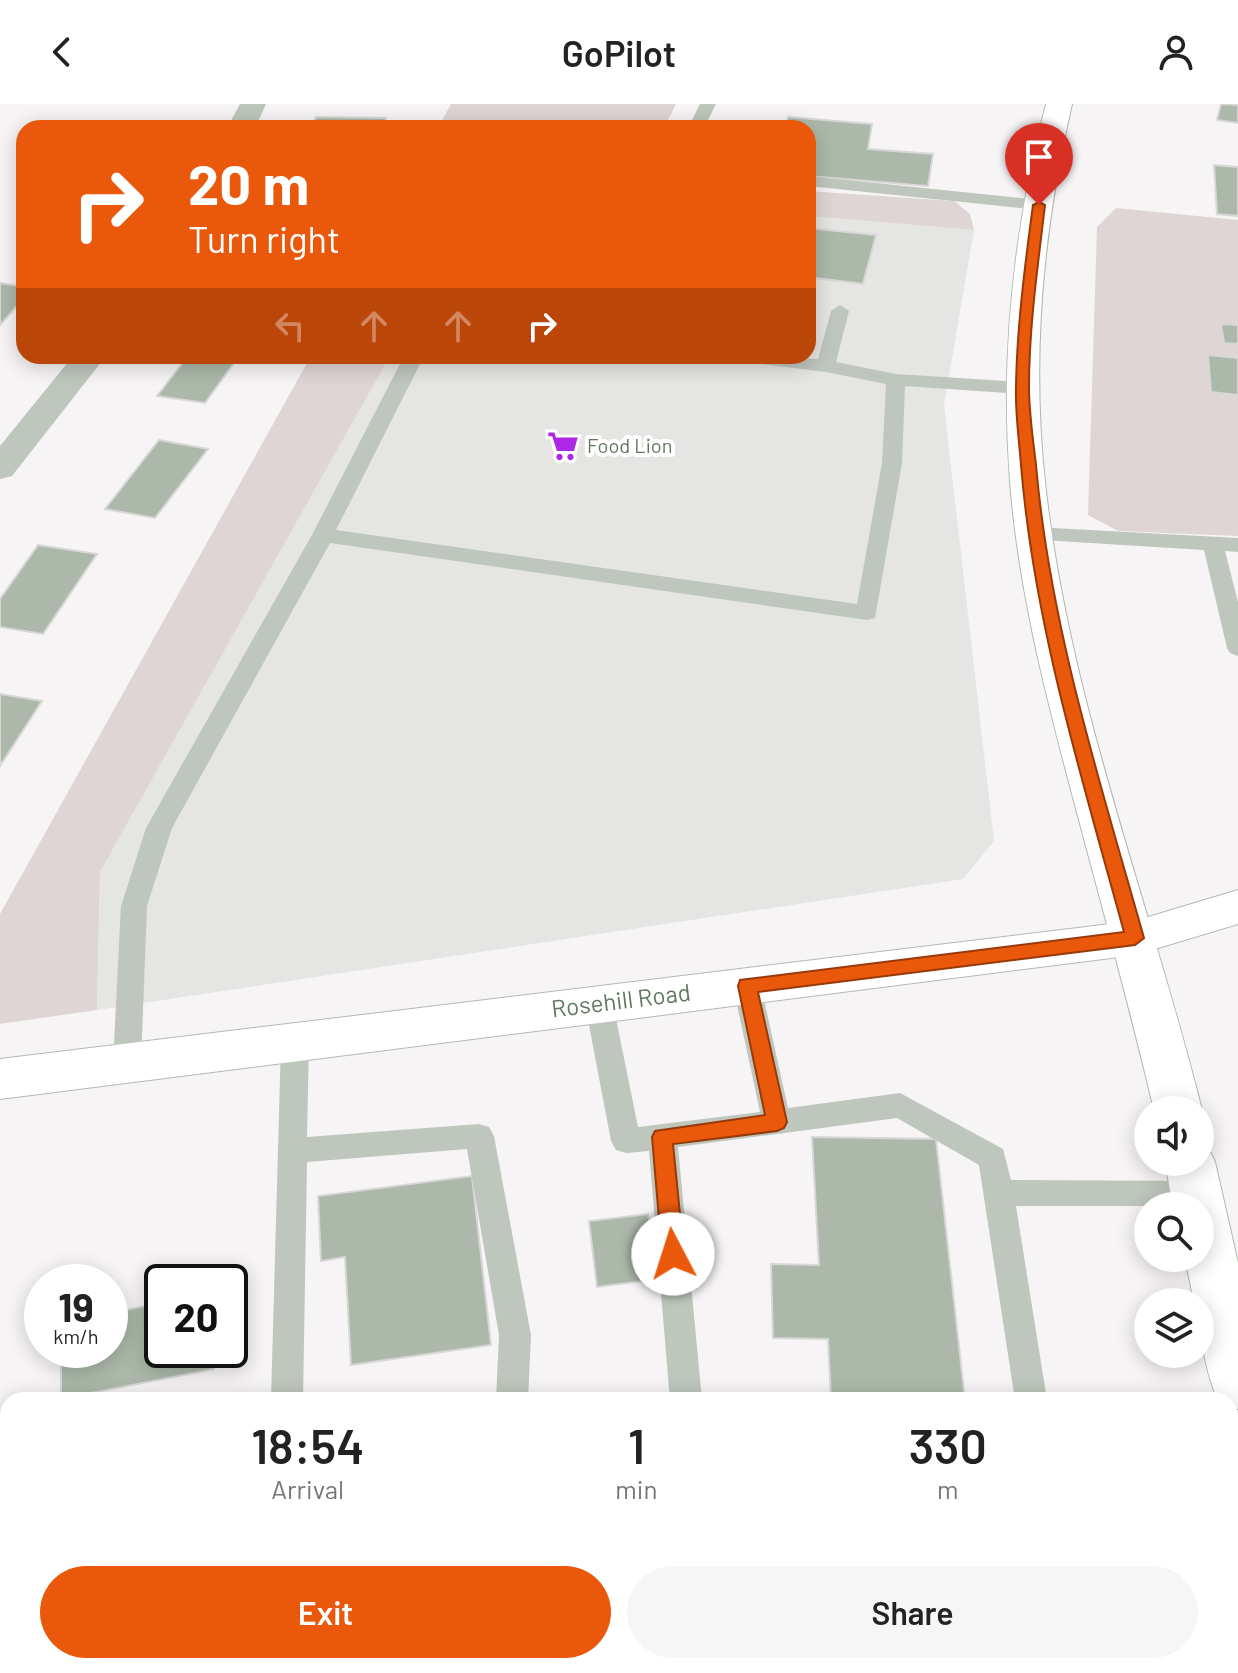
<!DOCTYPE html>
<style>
:root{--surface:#fff;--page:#f6f6f6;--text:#222;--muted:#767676;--accent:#ea580c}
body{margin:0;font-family:Barlow,sans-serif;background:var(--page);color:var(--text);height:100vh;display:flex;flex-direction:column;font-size:30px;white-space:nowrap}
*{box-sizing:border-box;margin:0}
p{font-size:26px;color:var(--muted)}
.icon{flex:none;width:44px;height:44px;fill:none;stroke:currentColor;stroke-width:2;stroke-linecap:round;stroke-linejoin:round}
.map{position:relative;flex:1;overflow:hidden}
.panel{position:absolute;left:0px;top:1288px;width:1238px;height:282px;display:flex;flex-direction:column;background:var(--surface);border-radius:24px 24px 0 0;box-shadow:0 4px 20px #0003}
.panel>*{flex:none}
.hud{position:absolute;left:16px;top:16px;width:800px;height:244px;border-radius:24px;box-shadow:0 4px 20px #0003;background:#ea580c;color:#fff;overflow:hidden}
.controls{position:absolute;left:1134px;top:992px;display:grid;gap:16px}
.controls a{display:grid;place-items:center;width:80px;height:80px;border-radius:50%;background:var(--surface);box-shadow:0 4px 20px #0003;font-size:40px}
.speed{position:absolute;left:24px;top:1160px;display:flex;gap:16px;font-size:40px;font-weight:700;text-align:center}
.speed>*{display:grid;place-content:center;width:104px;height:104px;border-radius:50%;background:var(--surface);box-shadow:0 4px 20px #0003;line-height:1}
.speed small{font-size:20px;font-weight:400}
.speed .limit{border:4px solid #111;border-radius:12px;background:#fff;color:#111}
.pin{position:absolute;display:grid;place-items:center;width:68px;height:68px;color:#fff;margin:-82px -34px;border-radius:50% 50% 50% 0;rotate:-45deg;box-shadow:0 0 8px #0007}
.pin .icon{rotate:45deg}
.me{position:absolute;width:88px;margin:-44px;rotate:355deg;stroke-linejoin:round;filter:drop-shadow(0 0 6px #0008)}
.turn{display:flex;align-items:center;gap:28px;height:168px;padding:0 40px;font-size:36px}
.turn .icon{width:104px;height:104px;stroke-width:2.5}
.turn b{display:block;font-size:56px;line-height:68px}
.lanes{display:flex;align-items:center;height:76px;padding:0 40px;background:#0003;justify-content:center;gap:40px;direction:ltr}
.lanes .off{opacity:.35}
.eta{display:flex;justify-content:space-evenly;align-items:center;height:136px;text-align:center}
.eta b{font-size:48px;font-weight:600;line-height:56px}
.action{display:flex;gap:16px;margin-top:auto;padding:16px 40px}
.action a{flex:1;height:92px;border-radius:48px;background:var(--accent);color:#fff;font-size:32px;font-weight:600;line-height:92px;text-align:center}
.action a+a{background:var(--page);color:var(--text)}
header{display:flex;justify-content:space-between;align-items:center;height:104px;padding:0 40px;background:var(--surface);font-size:36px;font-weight:600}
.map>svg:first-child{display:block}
.built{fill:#e5e5e3}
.green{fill:#ded6d5}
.building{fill:#acb9aa;stroke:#d8d6d7;stroke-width:2}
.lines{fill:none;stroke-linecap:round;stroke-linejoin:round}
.secondary-casing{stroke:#b0bbb0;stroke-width:2}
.primary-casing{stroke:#afb9af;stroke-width:2}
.lane{fill:#bec6bd;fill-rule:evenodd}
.street{fill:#bec6bd;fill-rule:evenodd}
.secondary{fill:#fff;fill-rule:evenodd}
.primary{fill:#fff;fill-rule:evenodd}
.route{fill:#ea580c;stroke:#983908;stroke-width:2}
.labels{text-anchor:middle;stroke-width:8;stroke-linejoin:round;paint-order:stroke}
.far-poi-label{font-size:20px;fill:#5f795e;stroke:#fff;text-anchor:start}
.street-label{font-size:24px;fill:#5f795e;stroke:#fff}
</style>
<header><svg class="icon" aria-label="back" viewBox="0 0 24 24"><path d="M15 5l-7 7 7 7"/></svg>GoPilot<svg class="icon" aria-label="person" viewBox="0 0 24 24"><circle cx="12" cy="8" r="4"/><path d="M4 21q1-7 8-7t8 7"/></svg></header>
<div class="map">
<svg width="1238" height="1569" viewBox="0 0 1238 1569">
<rect width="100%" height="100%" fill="#f7f4f5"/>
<path class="built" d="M 808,112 L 974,126 L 944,301 L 994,737 L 963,775 L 97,906 L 100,768 L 390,252 L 808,252 Z"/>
<path class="green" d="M 451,0 L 676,0 L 664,24 L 438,24 Z
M 808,87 L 954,97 L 970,110 L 974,126 L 808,112 Z
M 1116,104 L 1238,116 L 1238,432 L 1118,427 L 1088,411 L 1097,123 Z
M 311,252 L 390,252 L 100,768 L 97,906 L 0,920 L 0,810 Z"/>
<path class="building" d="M 1221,0 L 1238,1 L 1238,19 L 1217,16 Z
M 316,13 L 386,14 L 383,24 L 312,24 Z
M 788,13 L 872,20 L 868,45 L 933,50 L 928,82 L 808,72 L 808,24 L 786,24 Z
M 1214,61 L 1238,63 L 1238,112 L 1217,110 Z
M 808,124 L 876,131 L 863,180 L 808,173 Z
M 0,179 L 24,183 L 24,194 L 0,221 Z
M 1221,220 L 1238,221 L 1238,240 L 1224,239 Z
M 1208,251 L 1238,254 L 1238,291 L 1211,288 Z
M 188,252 L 239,252 L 205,299 L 157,292 Z
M 159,336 L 208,345 L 155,414 L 105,405 Z
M 38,441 L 97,450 L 43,530 L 0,523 L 0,495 Z
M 0,590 L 42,597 L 0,662 Z
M 812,1033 L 936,1035 L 965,1296 L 831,1296 L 828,1235 L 773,1234 L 771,1160 L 819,1161 Z
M 472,1072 L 491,1241 L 351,1261 L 345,1153 L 321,1157 L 318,1092 Z
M 648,1110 L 652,1135 L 637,1137 L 644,1177 L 597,1183 L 589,1117 Z
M 162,1199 L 162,1246 L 213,1246 L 214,1265 L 61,1295 L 61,1246 L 110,1246 L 110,1209 Z
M 896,1562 L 990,1562 L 991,1569 L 896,1569 Z"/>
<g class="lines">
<defs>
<path id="secondary" d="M 1238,786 L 1238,820 L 1135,851 L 0,995 L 0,955 L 1135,817 Z"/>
<path id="primary" d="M 1046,0 L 1072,0 C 1043,125 1031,251 1045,378 C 1068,593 1150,798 1202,1006 L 1200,1011 L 1200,1006 L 1154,1006 C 1129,900 1100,795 1072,690 C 1045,588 1018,483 1010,377 C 1000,249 1014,124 1046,0 Z
M 1200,1040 L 1208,1043 L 1215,1058 L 1238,1159 L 1238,1305 L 1230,1302 L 1230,1296 L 1218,1296 C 1204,1265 1200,1232 1200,1198 L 1194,1198 L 1185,1154 L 1200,1154 L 1200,1102 L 1173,1102 L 1165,1058 L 1200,1058 Z"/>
</defs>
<use href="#secondary" class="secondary-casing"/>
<use href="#primary" class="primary-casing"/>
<path class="lane" d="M 700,0 L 716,0 L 704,24 L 688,24 Z
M 808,72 L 1039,96 L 1048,101 L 1039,106 L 808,82 Z
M 840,201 L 849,207 L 836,258 L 896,270 L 1022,278 L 1032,284 L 1022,290 L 905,282 L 902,359 L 875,514 L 867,516 L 330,439 L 172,724 L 147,802 L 141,959 L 137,967 L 127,971 L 117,967 L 113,959 L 121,802 L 146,724 L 312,431 L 404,252 L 424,252 L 336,426 L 857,500 L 882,359 L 886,280 L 826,268 L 746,258 L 736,252 L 818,255 L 831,207 Z
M 1034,423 L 1238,434 L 1238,448 L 1225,447 L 1238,498 L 1238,552 L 1230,549 L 1227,544 L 1204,446 L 1026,435 L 1023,430 L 1026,425 Z
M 747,871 L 757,874 L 761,882 L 788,1004 L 900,989 L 1003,1045 L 1011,1076 L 1197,1077 L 1208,1081 L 1212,1090 L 1208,1099 L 1200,1102 L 1016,1102 L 1047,1296 L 1015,1296 L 979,1061 L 897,1014 L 678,1043 L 702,1296 L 670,1296 L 649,1047 L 626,1049 L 616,1046 L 611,1037 L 585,900 L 589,892 L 599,889 L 609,892 L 613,900 L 638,1023 L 760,1008 L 733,882 L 737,874 Z
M 295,927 L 305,930 L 309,938 L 307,1033 L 479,1020 L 489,1023 L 494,1032 L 531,1231 L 528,1296 L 496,1296 L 499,1231 L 467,1045 L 307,1058 L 303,1296 L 271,1296 L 281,938 L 285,930 Z
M 1230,1350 L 1238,1350 L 1238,1382 L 1230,1382 Z"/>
<path class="street" d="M 240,0 L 266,0 L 255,24 L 227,24 Z
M 73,252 L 106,252 L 12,372 L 0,375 L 0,342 Z"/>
<use href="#secondary" class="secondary"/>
<use href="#primary" class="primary"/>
</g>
<path class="route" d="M 1039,98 L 1045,101 C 1038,161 1029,222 1029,283 C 1029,309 1033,335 1036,361 C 1050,523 1100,678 1144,834 L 1135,841 L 758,888 L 787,1018 L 784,1024 L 777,1027 L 673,1040 L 684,1150 L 680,1157 L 673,1160 L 665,1157 L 662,1150 L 652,1033 L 655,1027 L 765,1011 L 738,882 L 740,876 L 1124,828 C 1082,674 1034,521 1021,361 C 1019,335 1015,308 1016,282 C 1017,222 1025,161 1033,101 Z"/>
<defs>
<symbol id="supermarket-bare" viewBox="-9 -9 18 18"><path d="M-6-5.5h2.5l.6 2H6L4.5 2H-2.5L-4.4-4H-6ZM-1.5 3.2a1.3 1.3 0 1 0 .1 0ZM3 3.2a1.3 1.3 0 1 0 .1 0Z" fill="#ae27e4" stroke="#fff" stroke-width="2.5" paint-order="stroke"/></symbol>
</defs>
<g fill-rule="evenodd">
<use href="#supermarket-bare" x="541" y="320" width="44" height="44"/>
</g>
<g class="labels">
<g class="far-poi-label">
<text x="587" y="349">Food Lion</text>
</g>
<g class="street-label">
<text transform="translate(621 897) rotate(-7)" y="8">Rosehill Road</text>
</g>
</g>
</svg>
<div class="controls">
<a><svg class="icon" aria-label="sound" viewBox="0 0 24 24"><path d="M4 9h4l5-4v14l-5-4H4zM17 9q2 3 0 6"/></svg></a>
<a><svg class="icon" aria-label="search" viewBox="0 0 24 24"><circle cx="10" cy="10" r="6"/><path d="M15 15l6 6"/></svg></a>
<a><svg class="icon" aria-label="layers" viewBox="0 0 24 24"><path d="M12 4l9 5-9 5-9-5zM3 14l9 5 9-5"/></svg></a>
</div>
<div class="speed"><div>19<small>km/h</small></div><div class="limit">20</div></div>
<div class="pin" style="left:1039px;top:101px;background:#d93025"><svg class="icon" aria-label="arrive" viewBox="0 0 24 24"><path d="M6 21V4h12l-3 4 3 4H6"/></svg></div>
<svg class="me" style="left:673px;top:1150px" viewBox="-20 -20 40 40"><circle r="19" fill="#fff"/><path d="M0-13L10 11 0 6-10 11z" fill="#ea580c"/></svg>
<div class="hud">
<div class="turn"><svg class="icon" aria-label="right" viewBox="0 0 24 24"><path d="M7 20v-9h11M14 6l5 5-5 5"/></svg><div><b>20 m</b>Turn right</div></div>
<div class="lanes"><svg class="icon off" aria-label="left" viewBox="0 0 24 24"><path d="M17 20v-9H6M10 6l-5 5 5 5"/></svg><svg class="icon off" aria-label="ahead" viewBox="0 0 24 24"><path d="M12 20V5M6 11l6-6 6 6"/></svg><svg class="icon off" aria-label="ahead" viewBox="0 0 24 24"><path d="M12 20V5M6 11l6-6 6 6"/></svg><svg class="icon" aria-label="right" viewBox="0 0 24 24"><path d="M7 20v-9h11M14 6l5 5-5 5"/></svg></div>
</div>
<section class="panel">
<div class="eta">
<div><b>18:54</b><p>Arrival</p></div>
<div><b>1</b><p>min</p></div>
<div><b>330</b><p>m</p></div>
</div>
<div class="action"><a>Exit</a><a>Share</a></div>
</section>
</div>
